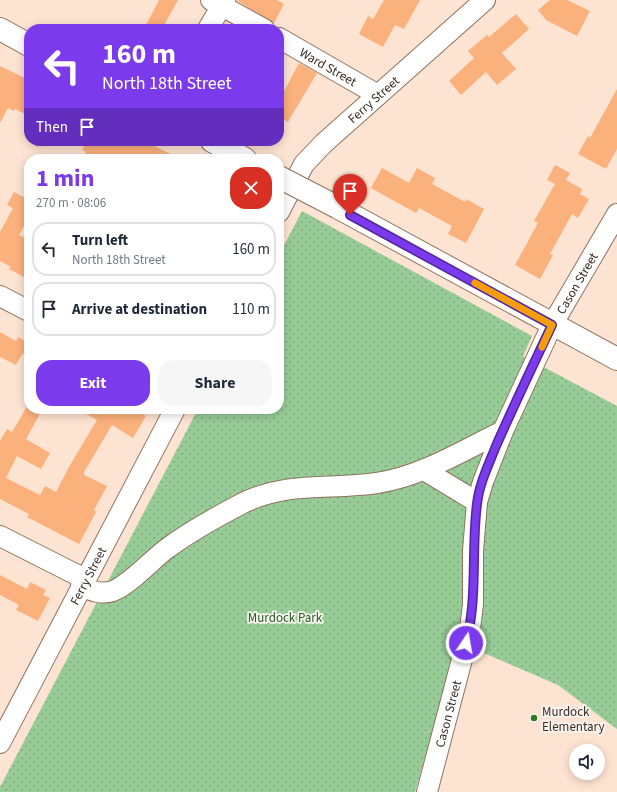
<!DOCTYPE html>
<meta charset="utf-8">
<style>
:root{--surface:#fff;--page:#f6f6f7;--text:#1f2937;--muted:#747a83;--line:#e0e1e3;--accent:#7c3aed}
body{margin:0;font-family:"Source Sans 3",sans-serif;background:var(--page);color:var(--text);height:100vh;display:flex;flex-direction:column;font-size:15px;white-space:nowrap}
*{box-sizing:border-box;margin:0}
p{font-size:13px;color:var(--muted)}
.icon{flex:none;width:22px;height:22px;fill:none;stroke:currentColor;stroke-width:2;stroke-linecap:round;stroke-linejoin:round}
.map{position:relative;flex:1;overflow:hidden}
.side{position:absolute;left:24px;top:154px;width:260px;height:260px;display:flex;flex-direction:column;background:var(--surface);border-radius:16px;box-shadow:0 2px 10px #0003}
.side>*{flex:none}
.banner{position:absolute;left:24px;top:24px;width:260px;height:122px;border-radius:16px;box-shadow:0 2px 10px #0003;background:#7c3aed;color:#fff;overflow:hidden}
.controls{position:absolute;left:569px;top:744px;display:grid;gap:8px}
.controls a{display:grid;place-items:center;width:36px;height:36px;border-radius:50%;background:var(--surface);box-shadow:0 2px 10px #0003;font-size:20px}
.pin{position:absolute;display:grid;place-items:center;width:34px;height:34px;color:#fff;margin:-41px -17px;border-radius:50% 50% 50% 0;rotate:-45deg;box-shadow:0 0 4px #0007}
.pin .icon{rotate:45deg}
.me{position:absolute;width:44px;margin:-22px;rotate:12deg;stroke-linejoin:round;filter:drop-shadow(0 0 3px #0008)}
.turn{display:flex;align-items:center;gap:14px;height:84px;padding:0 12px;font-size:18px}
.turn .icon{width:52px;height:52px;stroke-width:2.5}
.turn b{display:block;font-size:28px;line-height:34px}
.then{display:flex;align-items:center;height:38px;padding:0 12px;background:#0003;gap:8px;font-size:15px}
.round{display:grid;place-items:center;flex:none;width:42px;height:42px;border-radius:16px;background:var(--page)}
.overview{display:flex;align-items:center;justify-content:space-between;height:68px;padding:0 12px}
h1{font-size:24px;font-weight:700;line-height:30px;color:var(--accent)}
.primary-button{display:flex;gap:8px;margin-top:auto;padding:8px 12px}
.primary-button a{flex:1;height:46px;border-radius:16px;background:var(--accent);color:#fff;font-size:16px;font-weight:700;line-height:46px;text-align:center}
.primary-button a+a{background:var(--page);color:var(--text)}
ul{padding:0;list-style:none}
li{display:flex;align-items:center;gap:12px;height:54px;margin:0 8px 6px;padding:0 4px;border:2px solid var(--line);border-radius:16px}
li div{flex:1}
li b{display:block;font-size:15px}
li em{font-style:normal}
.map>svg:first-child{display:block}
.park{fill:url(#park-dots)}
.building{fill:#fbb17c}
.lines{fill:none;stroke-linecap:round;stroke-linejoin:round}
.minor-casing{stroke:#8f725e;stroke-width:22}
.major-casing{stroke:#8f725e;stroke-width:24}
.minor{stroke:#fff;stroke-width:20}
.major{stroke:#fff;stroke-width:22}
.major-bridge-casing{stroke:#8f725e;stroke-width:24;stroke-linecap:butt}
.major-bridge{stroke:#fff;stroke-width:22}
.route-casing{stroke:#51269a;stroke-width:10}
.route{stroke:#7c3aed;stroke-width:7}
.slow{stroke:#f59e0b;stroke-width:7}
.poi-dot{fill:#2c7c26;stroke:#fbf4f0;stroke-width:1.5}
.labels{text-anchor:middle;stroke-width:3.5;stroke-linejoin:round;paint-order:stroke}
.street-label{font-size:13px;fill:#392d24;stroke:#fbf4f0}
.park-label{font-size:13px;fill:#1f5f23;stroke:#fbf4f0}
.poi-label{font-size:13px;fill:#392d24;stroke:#fbf4f0;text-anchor:start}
</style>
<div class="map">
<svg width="617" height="792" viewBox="0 0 617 792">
<defs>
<pattern id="park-dots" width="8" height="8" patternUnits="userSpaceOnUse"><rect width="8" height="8" fill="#98cc97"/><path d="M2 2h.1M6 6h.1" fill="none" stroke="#7da67b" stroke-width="1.8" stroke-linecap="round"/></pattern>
</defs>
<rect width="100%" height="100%" fill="#fde3d1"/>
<path class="park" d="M 302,211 L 532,336 L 523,356 L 617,406 L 617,729 L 558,685 L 458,642 L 415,792 L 0,792 L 0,787 L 198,409 L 279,409 L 279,255 Z"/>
<path class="building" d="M 159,0 L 178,0 L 162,29 L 144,29 Z
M 236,0 L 277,0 L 284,4 L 274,23 Z
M 384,0 L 420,0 L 404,29 L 395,25 L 383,47 L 359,34 L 368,16 L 373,19 Z
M 550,0 L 567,0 L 590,11 L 577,36 L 546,20 L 538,10 Z
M 516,14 L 529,29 L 502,53 L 516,69 L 497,85 L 486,72 L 461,95 L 449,81 L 474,58 L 468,51 L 487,35 L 489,37 Z
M 299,63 L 317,73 L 288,122 L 279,117 L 279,101 Z
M 0,66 L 29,80 L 29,116 L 15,109 L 14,111 L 8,108 L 0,123 Z
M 617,89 L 617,149 L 606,169 L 578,154 L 588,136 L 590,138 Z
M 87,141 L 144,141 L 181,159 L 82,159 L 86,152 L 82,150 Z
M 555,165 L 570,173 L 566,180 L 582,189 L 580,194 L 589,199 L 578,218 L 572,214 L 550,254 L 553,255 L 540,279 L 515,265 L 538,223 L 534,221 L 555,184 L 547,180 Z
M 382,168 L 409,183 L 417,168 L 435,178 L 432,184 L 465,202 L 466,199 L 484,209 L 466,243 L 448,234 L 452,226 L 419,208 L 416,213 L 371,188 Z
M 14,192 L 29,200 L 29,211 L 24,220 L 27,221 L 19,235 L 29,240 L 29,280 L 9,269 L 11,267 L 0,261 L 0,232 L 13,208 L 7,205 Z
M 0,332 L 16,341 L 18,337 L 29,343 L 29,356 L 23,353 L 16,365 L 0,357 Z
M 28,405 L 29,409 L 35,409 L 41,412 L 26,439 L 50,453 L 41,469 L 17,456 L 6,478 L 40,495 L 45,486 L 56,492 L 70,465 L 97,420 L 77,409 L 135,409 L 146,416 L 133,438 L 112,425 L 84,472 L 84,475 L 107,486 L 94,510 L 96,512 L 79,544 L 27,517 L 29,514 L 0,499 L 0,441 L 7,429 L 12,432 Z
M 0,575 L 27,589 L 30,582 L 46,590 L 43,595 L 50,598 L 38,621 L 16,610 L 19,605 L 0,595 Z"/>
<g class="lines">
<defs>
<g id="minor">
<path d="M 211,0 L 264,29"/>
<path d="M 208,29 L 225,0"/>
<path id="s1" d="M 279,38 L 378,95"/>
<path id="s2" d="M 279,212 L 304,164 L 324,143 L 485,0"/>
<path d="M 0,296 L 29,311"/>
<path d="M 424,470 L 477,502"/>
<path d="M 0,536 L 85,579"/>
<path d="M 81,586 C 92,591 101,595 113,591 C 129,585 151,561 165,550 C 190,531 216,517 243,503 C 288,481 330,490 377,483 C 422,476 462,451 503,431"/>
<path id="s3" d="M 0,743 L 175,409"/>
<path id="s4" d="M 427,792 L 470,629 L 473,604 L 473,551 L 477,502 L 483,482 L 503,431 L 552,325 L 617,214"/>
</g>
<path id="major" d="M 0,29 L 29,45
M 212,141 L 245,159
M 337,207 L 617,359"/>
</defs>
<use href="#minor" class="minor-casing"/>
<use href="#major" class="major-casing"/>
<use href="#minor" class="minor"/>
<use href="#major" class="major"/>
<defs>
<path id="major-bridge" d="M 279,177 L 337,207"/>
</defs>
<use href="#major-bridge" class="major-bridge-casing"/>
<use href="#major-bridge" class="major-bridge"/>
</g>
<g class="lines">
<defs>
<path id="route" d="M 350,215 L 552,325 C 533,365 514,405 496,446 C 489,464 479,484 477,504 C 471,550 478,597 466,643"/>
</defs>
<use href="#route" class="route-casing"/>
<use href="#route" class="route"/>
<path class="slow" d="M 475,283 L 552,325 L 542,347"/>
</g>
<circle class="poi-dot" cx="534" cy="718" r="4"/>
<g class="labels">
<g class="street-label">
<text dy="5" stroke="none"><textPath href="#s1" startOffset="57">Ward Street</textPath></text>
<text dy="5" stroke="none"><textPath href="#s2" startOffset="149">Ferry Street</textPath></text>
<text dy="5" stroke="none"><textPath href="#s4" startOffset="537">Cason Street</textPath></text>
<text dy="5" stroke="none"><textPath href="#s3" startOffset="189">Ferry Street</textPath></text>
<text dy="5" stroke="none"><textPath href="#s4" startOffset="81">Cason Street</textPath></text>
</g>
<g class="park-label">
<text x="285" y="622">Murdock Park</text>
</g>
<g class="poi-label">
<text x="542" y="716">Murdock<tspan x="542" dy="15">Elementary</tspan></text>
</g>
</g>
</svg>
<div class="controls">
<a><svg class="icon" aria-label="sound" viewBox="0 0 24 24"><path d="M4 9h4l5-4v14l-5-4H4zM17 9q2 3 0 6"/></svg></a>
</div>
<div class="pin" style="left:350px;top:215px;background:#d93025"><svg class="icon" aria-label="arrive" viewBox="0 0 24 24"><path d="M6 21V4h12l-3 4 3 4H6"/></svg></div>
<svg class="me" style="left:466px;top:643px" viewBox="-20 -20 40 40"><circle r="17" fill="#7c3aed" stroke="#fff" stroke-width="3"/><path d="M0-11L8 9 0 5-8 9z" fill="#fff"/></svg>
<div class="banner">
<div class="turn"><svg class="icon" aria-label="left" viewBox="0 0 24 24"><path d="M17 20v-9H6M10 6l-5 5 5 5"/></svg><div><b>160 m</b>North 18th Street</div></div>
<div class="then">Then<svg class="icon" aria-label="arrive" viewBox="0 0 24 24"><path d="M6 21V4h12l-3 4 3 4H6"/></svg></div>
</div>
<section class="side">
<div class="overview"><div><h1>1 min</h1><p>270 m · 08:06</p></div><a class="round" style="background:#d93025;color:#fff"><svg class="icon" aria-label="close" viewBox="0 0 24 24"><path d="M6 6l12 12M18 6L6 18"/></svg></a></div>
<ul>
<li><svg class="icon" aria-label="left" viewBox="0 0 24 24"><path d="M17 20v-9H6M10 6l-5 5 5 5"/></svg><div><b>Turn left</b><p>North 18th Street</p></div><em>160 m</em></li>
<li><svg class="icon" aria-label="arrive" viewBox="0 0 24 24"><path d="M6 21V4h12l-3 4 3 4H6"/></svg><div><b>Arrive at destination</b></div><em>110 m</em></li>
</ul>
<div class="primary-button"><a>Exit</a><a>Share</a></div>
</section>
</div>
